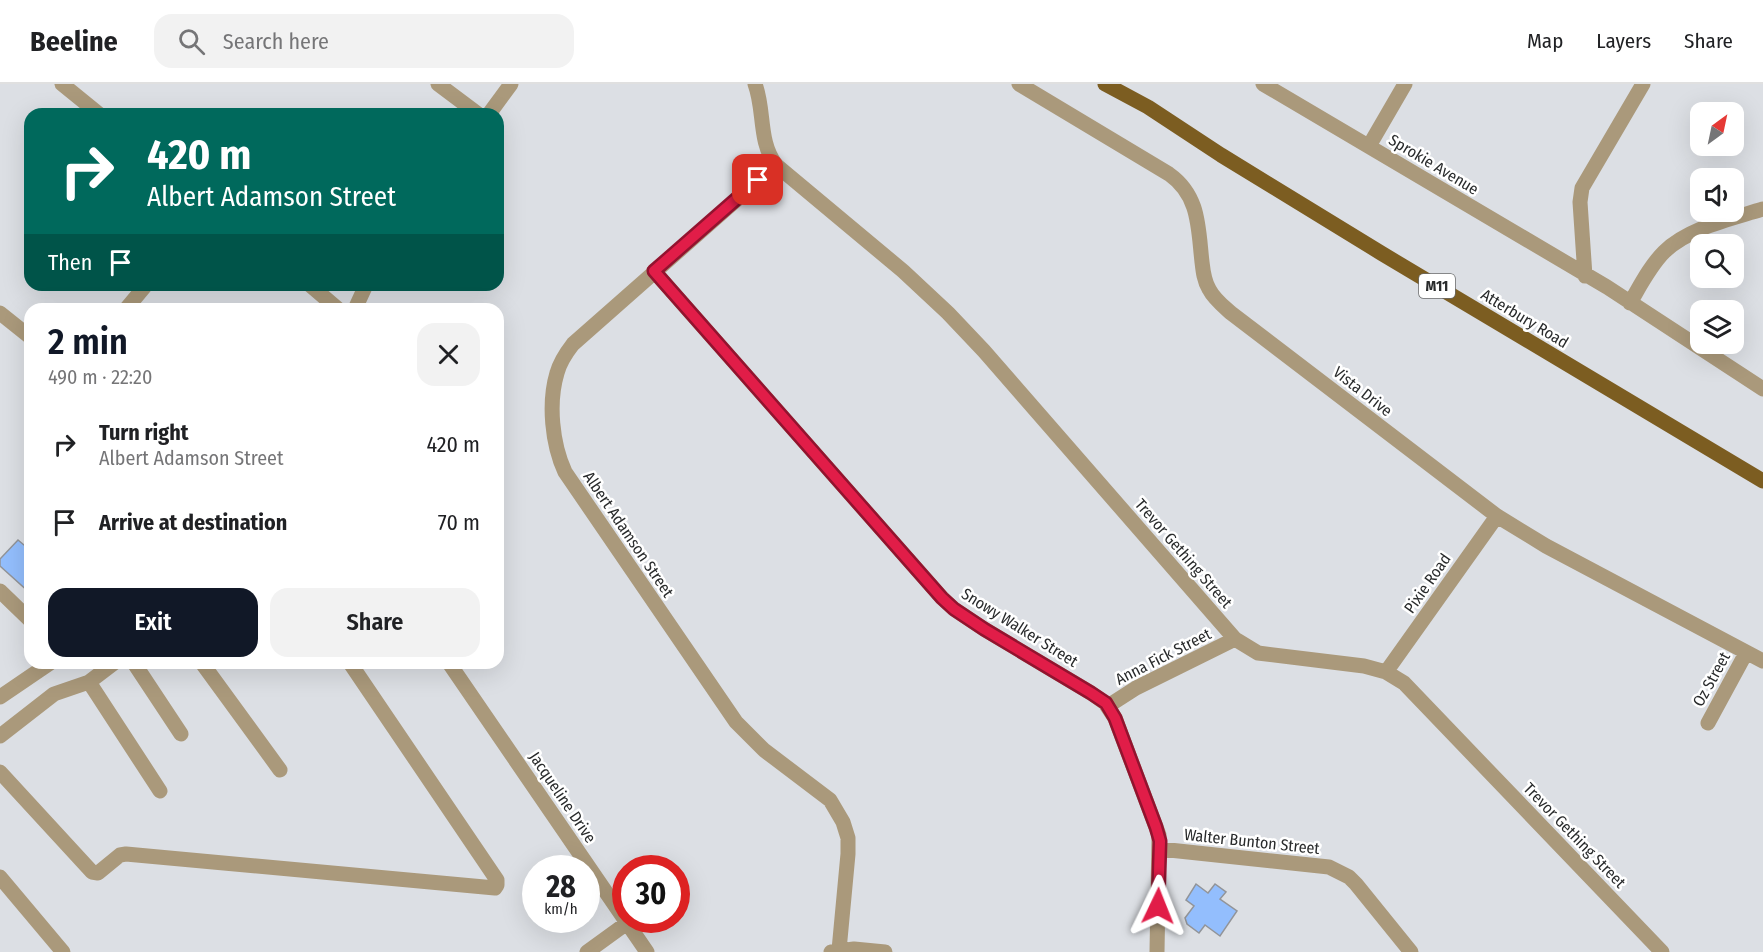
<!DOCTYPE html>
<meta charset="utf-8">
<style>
:root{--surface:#fff;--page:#f2f2f2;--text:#202124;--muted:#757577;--line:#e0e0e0;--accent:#111827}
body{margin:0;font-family:"Fira Sans Condensed",sans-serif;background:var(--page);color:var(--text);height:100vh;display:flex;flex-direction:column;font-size:22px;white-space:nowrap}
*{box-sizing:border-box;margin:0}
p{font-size:20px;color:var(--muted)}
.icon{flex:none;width:33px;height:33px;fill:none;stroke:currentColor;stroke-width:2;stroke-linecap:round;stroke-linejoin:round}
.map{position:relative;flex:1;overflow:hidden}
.panel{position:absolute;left:24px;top:219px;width:480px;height:366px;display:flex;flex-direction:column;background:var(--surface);border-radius:18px;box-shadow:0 6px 24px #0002}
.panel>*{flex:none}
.banner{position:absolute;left:24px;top:24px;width:480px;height:183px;border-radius:18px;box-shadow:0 6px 24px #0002;background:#00695c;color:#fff;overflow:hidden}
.needle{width:39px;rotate:33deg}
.tools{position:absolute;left:1690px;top:18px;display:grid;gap:12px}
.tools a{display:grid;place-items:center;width:54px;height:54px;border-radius:12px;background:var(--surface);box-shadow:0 6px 24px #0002;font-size:30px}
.speed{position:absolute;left:522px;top:771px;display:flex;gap:12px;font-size:30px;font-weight:700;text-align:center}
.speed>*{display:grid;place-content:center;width:78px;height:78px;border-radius:50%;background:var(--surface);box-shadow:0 6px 24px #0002;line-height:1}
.speed small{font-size:15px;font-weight:400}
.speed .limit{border:9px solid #d22;background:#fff;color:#111}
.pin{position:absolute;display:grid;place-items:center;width:51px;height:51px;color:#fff;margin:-26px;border-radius:12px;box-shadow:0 3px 9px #0006}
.me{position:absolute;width:66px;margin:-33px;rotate:2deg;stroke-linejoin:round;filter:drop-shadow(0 0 4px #0008)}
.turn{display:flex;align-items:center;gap:21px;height:126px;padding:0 24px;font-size:27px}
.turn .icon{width:78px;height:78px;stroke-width:2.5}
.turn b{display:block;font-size:42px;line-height:51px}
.then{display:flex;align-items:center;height:57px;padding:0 24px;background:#0003;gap:12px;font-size:22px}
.round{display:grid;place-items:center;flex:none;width:63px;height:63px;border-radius:18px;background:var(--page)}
.head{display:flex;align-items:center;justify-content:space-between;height:102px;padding:0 24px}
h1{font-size:36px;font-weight:600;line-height:45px;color:var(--accent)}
.primary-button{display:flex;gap:12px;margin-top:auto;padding:12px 24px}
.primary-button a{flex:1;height:69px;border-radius:18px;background:var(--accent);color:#fff;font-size:24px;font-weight:600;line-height:69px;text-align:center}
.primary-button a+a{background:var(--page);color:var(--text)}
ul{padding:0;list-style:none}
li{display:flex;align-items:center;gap:18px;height:78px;padding:0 24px}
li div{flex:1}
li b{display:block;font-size:22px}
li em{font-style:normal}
header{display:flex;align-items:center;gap:36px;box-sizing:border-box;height:84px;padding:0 30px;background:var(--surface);border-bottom:2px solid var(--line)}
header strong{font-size:28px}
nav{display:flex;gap:33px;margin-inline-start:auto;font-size:21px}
.search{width:420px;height:54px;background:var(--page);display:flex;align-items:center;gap:15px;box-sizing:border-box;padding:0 21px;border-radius:18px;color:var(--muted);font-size:22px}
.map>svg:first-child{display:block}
.building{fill:#93befd;stroke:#929498;stroke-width:1.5}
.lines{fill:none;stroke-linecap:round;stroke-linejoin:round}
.minor{stroke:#aa997b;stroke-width:15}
.major{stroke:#7c5d21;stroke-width:15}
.route-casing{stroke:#92132f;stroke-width:15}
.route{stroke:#e11d48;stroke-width:10}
.labels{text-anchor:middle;stroke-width:5;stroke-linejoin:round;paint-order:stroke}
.shield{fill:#fff;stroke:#696b6b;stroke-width:1.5}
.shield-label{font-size:15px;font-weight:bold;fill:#292b2c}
.street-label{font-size:16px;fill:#292b2c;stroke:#fff}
</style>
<header>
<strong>Beeline</strong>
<div class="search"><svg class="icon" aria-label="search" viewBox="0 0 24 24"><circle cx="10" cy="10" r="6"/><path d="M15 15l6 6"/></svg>Search here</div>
<nav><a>Map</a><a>Layers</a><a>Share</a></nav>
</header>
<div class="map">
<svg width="1763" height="868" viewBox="0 0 1763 868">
<rect width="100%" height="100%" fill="#dcdfe4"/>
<path class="building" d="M 18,456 L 30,466 L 30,509 L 0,482 L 0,475 Z
M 1196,800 L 1208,809 L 1215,800 L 1226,808 L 1220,815 L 1237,827 L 1220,852 L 1205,841 L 1199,849 L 1187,840 L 1185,834 L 1194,822 L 1186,816 Z"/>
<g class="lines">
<path class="minor" d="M 62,0 L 99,30
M 438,0 L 478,30
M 755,0 C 765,26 758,58 776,81 L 903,187 L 948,229 L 984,267 L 1235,555 L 1258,569 L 1364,582 L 1386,588 L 1404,599 L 1662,868
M 1019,0 L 1169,90 C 1200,112 1198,144 1202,178 C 1203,187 1204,197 1209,205 C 1214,215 1223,222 1231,229 L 1497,432 L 1546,462 L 1763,577
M 1263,0 L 1607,203 L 1763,305
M 489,30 L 511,0
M 1369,62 L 1405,0
M 776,81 L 573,260 C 566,269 560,278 557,289 C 548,319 552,360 565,388 L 736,638 L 764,666 L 830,716 L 843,738 L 848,754 L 848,770 L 839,866
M 654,187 L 942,514 L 954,525 L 984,545 L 1091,609 L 1105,619 L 1115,634 L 1159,751 L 1157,868
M 1585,192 L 1580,118 L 1582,104 L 1643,0
M 310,201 L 338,225
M 1630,219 C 1640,202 1650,182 1664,168 C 1688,144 1731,135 1763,125
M 126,225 L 146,201
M 355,225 L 366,201
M 0,229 L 30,253
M 0,507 L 30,536
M 134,579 L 181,650
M 202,579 L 280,686
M 449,579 L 647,868
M 1386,588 L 1497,432
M 89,598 L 160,707
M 0,613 L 50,579
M 1108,622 L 1136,604 L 1235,555
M 1708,639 L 1746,569
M 0,652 L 54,610 L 89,598 L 114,579
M 0,688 L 92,788 L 98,789 L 120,771 L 126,770 L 495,804 L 497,801 L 497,796 L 350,579
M 1160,765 L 1329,783 L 1349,793 L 1356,800 L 1411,868
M 0,793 L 63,868
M 587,868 L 627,839
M 831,868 L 854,865 L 885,868"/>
<path class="major" d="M 1105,0 L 1148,23 L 1221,71 L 1381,169 L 1763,397"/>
</g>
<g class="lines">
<defs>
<path id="route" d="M 758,96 L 654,187 L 942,514 L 954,525 L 984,545 L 1091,609 L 1106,619 L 1115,634 L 1156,743 L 1160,757 L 1158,822"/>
</defs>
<use href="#route" class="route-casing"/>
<use href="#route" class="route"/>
</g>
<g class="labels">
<rect class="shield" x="1419" y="190" width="36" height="24" rx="4.5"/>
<g class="shield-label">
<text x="1437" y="207">M11</text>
</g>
<g class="street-label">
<text transform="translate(1434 80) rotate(31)" y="6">Sprokie Avenue</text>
<text transform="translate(1525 234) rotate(31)" y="6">Atterbury Road</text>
<text transform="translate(1363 307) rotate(38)" y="6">Vista Drive</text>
<text transform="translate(629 450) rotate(56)" y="6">Albert Adamson Street</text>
<text transform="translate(1184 469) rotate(49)" y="6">Trevor Gething Street</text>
<text transform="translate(1427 499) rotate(-55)" y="6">Pixie Road</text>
<text transform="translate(1020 543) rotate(32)" y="6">Snowy Walker Street</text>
<text transform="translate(1163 572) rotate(-27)" y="6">Anna Fick Street</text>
<text transform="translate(1711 595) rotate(-61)" y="6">Oz Street</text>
<text transform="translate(563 713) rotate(56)" y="6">Jacqueline Drive</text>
<text transform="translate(1575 751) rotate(46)" y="6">Trevor Gething Street</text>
<text transform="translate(1252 757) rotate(6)" y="6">Walter Bunton Street</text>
</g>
</g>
</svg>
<div class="tools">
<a><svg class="needle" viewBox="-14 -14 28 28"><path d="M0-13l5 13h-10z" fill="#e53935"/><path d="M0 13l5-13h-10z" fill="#757577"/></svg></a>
<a><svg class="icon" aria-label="sound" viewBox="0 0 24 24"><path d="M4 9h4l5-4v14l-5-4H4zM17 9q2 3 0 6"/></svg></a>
<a><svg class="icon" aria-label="search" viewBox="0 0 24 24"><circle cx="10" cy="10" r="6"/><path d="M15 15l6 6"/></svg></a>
<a><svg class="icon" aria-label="layers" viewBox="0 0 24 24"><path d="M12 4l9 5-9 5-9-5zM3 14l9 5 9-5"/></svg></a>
</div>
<div class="speed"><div>28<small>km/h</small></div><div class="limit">30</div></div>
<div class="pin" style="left:758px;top:96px;background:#d93025"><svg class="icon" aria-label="arrive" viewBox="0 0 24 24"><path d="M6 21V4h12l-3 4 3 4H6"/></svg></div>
<svg class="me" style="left:1158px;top:822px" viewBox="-20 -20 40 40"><path d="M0-17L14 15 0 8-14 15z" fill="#e11d48" stroke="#fff" stroke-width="4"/></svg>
<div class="banner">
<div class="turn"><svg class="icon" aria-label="right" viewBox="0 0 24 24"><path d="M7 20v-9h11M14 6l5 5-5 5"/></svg><div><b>420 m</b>Albert Adamson Street</div></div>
<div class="then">Then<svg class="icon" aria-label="arrive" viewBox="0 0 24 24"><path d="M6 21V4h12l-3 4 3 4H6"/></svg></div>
</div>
<section class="panel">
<div class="head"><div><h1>2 min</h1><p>490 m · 22:20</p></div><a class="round"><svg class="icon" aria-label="close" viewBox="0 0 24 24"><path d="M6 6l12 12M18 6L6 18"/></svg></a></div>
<ul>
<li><svg class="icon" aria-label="right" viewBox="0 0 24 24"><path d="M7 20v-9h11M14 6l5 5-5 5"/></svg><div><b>Turn right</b><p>Albert Adamson Street</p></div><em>420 m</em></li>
<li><svg class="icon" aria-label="arrive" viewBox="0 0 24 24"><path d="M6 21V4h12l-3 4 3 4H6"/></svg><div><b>Arrive at destination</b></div><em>70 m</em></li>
</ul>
<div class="primary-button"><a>Exit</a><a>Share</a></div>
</section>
</div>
